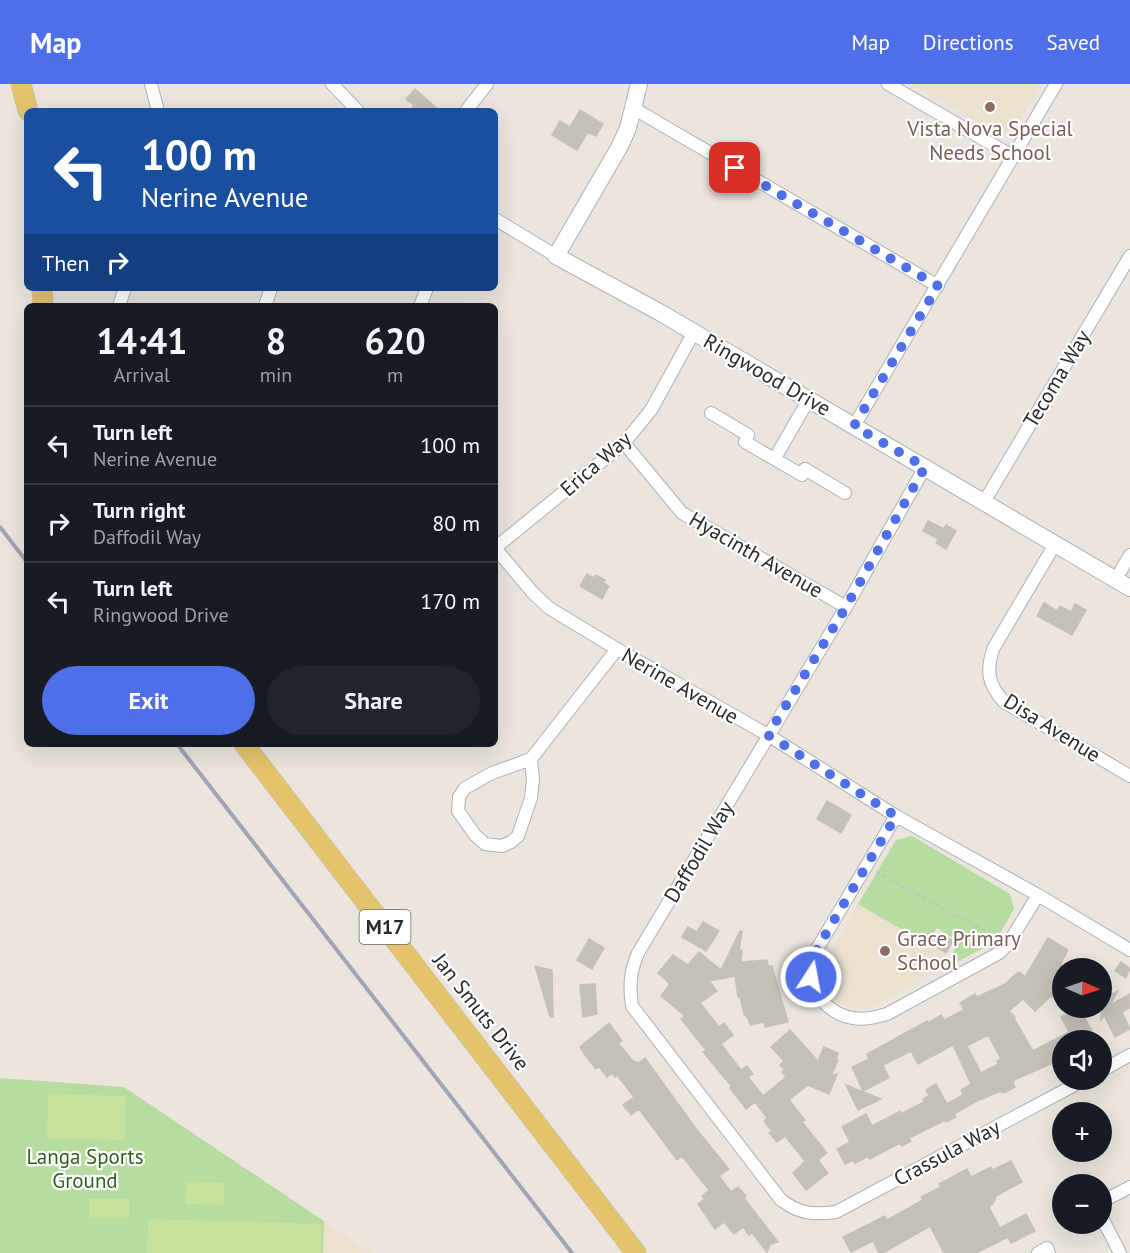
<!DOCTYPE html>
<meta charset="utf-8">
<style>
:root{--surface:#171b24;--page:#20242c;--text:#f1f3f6;--muted:#9ea1a6;--line:#363941;--accent:#4e6fe8}
body{margin:0;font-family:"PT Sans",sans-serif;background:var(--page);color:var(--text);height:100vh;display:flex;flex-direction:column;font-size:22px;white-space:nowrap}
*{box-sizing:border-box;margin:0}
p{font-size:20px;color:var(--muted)}
.icon{flex:none;width:33px;height:33px;fill:none;stroke:currentColor;stroke-width:2;stroke-linecap:round;stroke-linejoin:round}
.map{position:relative;flex:1;overflow:hidden}
.side{position:absolute;left:24px;top:219px;width:474px;height:444px;display:flex;flex-direction:column;background:var(--surface);border-radius:9px;box-shadow:0 6px 24px #0002}
.side>*{flex:none}
.banner{position:absolute;left:24px;top:24px;width:474px;height:183px;border-radius:9px;box-shadow:0 6px 24px #0002;background:#1a4fa0;color:#fff;overflow:hidden}
.needle{width:39px;rotate:92deg}
.buttons{position:absolute;left:1052px;top:874px;display:grid;gap:12px}
.buttons a{display:grid;place-items:center;width:60px;height:60px;border-radius:50%;background:var(--surface);box-shadow:0 6px 24px #0002;font-size:30px}
.pin{position:absolute;display:grid;place-items:center;width:51px;height:51px;color:#fff;margin:-26px;border-radius:12px;box-shadow:0 3px 9px #0006}
.me{position:absolute;width:66px;margin:-33px;rotate:11deg;stroke-linejoin:round;filter:drop-shadow(0 0 4px #0008)}
.turn{display:flex;align-items:center;gap:21px;height:126px;padding:0 18px;font-size:27px}
.turn .icon{width:78px;height:78px;stroke-width:2.5}
.turn b{display:block;font-size:42px;line-height:51px}
.then{display:flex;align-items:center;height:57px;padding:0 18px;background:#0003;gap:12px;font-size:22px}
.eta{display:flex;justify-content:space-evenly;align-items:center;height:102px;text-align:center}
.eta b{font-size:36px;font-weight:800;line-height:42px}
.action{display:flex;gap:12px;margin-top:auto;padding:12px 18px}
.action a{flex:1;height:69px;border-radius:36px;background:var(--accent);color:#fff;font-size:24px;font-weight:800;line-height:69px;text-align:center}
.action a+a{background:var(--page);color:var(--text)}
ul{padding:0;list-style:none}
li{display:flex;align-items:center;gap:18px;height:78px;padding:0 18px;border-top:2px solid var(--line)}
li div{flex:1}
li b{display:block;font-size:22px}
li em{font-style:normal}
header{display:flex;align-items:center;gap:36px;box-sizing:border-box;height:84px;padding:0 30px;background:var(--accent);color:#fff}
header strong{font-size:28px}
nav{display:flex;gap:33px;margin-inline-start:auto;font-size:21px}
.map>svg:first-child{display:block}
.education{fill:#ebe1cf}
.green{fill:#b6dca0}
.pitch{fill:#c7e29d}
.building{fill:#c4bfb9;stroke:#c6c1b8;stroke-width:1.5;fill-rule:evenodd}
.lines{fill:none;stroke-linecap:round;stroke-linejoin:round}
.street-casing{stroke:#aeb0ba;stroke-width:14}
.secondary-casing{stroke:#aeb0ba;stroke-width:18}
.primary-casing{stroke:#c3c3c3;stroke-width:21}
.path{stroke:#c3c3c3;stroke-width:2;stroke-dasharray:4.5 3;stroke-linecap:butt}
.street{stroke:#fff;stroke-width:12}
.secondary{stroke:#fff;stroke-width:16}
.primary{stroke:#e3c36b;stroke-width:20}
.rail{stroke:#a1a4b3;stroke-width:4}
.route{stroke:#4e6fe8;stroke-width:10;stroke-dasharray:0 18}
.education-dot{fill:#8d6e63;stroke:#fff;stroke-width:2}
.labels{text-anchor:middle;stroke-width:4.5;stroke-linejoin:round;paint-order:stroke}
.shield{fill:#fff;stroke:#6a6a6a;stroke-width:1.5}
.shield-label{font-size:20px;font-weight:bold;fill:#2a2a2a}
.education-label{font-size:21px;fill:#785e54;stroke:#fff}
.street-label{font-size:21px;fill:#2a2a2a;stroke:#fff}
.park-label{font-size:21px;fill:#306121;stroke:#fff}
</style>
<header>
<strong>Map</strong>
<nav><a>Map</a><a>Directions</a><a>Saved</a></nav>
</header>
<div class="map">
<svg width="1130" height="1169" viewBox="0 0 1130 1169">
<rect width="100%" height="100%" fill="#ebe5de"/>
<path class="education" d="M 912,0 L 1041,0 L 1014,47 L 998,50 Z
M 858,820 L 957,878 L 866,926 L 839,920 L 828,905 L 826,875 Z
M 324,1137 L 372,1169 L 323,1169 Z"/>
<path class="green" d="M 912,752 L 1010,810 L 1014,825 L 995,858 L 957,878 L 950,874 L 959,858 L 937,844 L 927,860 L 858,820 L 896,756 Z
M 0,994 L 124,1003 L 324,1137 L 323,1169 L 0,1169 Z"/>
<path class="pitch" d="M 48,1010 L 126,1012 L 125,1056 L 47,1054 Z
M 186,1098 L 224,1099 L 224,1121 L 185,1120 Z
M 89,1115 L 129,1115 L 129,1134 L 89,1134 Z
M 148,1135 L 322,1140 L 321,1169 L 147,1169 Z"/>
<path class="building" d="M 415,5 L 440,27 L 410,27 L 414,21 L 406,15 Z
M 580,26 L 603,40 L 596,52 L 588,48 L 577,66 L 552,51 L 560,37 L 570,43 Z
M 928,437 L 944,445 L 946,441 L 956,447 L 946,465 L 936,459 L 938,455 L 923,447 Z
M 587,490 L 594,494 L 596,491 L 605,496 L 603,499 L 609,502 L 602,515 L 580,502 Z
M 1044,519 L 1057,527 L 1060,522 L 1071,528 L 1075,520 L 1086,526 L 1072,551 L 1037,532 Z
M 827,717 L 851,731 L 841,749 L 817,735 Z
M 703,838 L 719,847 L 706,867 L 682,853 L 688,843 L 697,848 Z
M 740,847 L 742,848 L 739,866 L 742,866 L 741,878 L 767,876 L 768,882 L 772,882 L 788,938 L 765,943 L 764,938 L 750,941 L 749,936 L 744,930 L 740,913 L 738,913 L 735,892 L 709,897 L 717,907 L 700,919 L 719,943 L 724,939 L 733,951 L 721,960 L 741,986 L 747,982 L 753,990 L 748,993 L 763,1012 L 786,993 L 782,988 L 785,986 L 780,981 L 784,977 L 771,963 L 790,946 L 818,977 L 824,963 L 838,969 L 836,975 L 838,976 L 831,992 L 837,990 L 829,1010 L 808,1001 L 789,1016 L 805,1036 L 802,1038 L 827,1069 L 818,1076 L 828,1089 L 806,1106 L 793,1089 L 805,1077 L 785,1052 L 777,1058 L 769,1049 L 772,1047 L 764,1037 L 767,1034 L 755,1018 L 746,1025 L 730,1004 L 732,1003 L 703,968 L 706,966 L 681,935 L 685,932 L 661,912 L 670,900 L 658,889 L 673,871 L 688,881 L 699,868 L 721,886 Z
M 940,849 L 953,857 L 946,869 L 933,861 Z
M 1048,854 L 1068,866 L 1061,879 L 1062,907 L 1057,915 L 1051,912 L 1035,927 L 1023,915 L 1009,927 L 1015,933 L 1014,934 L 1033,967 L 1069,948 L 1061,933 L 1072,928 L 1074,932 L 1082,928 L 1097,957 L 1062,957 L 1062,975 L 1014,996 L 1013,999 L 1015,1003 L 1006,1008 L 1002,1009 L 1001,1007 L 977,1017 L 954,1030 L 956,1033 L 946,1038 L 945,1036 L 909,1054 L 911,1057 L 902,1062 L 900,1059 L 870,1075 L 869,1072 L 855,1079 L 853,1076 L 845,1080 L 837,1065 L 850,1058 L 842,1043 L 866,1030 L 872,1042 L 900,1027 L 901,1030 L 924,1018 L 923,1015 L 929,1012 L 926,1006 L 936,1000 L 947,1020 L 963,1011 L 961,1006 L 971,1000 L 953,961 L 918,980 L 911,967 L 883,981 L 889,994 L 863,1007 L 852,983 L 869,975 L 867,970 L 927,937 L 928,939 L 941,931 L 944,936 L 964,926 L 960,919 L 975,910 L 977,913 L 1005,900 L 1017,889 L 1020,888 L 1025,893 ZM 988,951 L 1001,975 L 997,977 L 999,980 L 981,989 L 967,962 Z
M 589,855 L 604,864 L 592,885 L 577,876 Z
M 1121,878 L 1130,884 L 1126,894 L 1115,887 Z
M 535,882 L 552,886 L 553,933 L 550,933 Z
M 595,900 L 597,930 L 583,933 L 580,901 Z
M 1118,907 L 1110,921 L 1130,910 L 1130,924 L 1122,928 L 1130,945 L 1115,953 L 1104,931 L 1101,936 L 1101,915 Z
M 609,939 L 622,957 L 618,959 L 633,977 L 639,979 L 645,974 L 697,1046 L 729,1085 L 719,1092 L 731,1108 L 738,1103 L 746,1112 L 744,1114 L 778,1158 L 770,1161 L 767,1168 L 752,1149 L 749,1151 L 743,1143 L 734,1150 L 724,1138 L 715,1145 L 698,1120 L 705,1115 L 702,1112 L 709,1106 L 682,1072 L 677,1076 L 639,1025 L 631,1031 L 623,1021 L 634,1013 L 617,991 L 615,993 L 612,989 L 607,993 L 599,983 L 596,985 L 585,971 L 580,963 Z
M 846,1001 L 881,1015 L 858,1026 Z
M 1011,1077 L 1022,1098 L 996,1112 L 994,1118 L 989,1123 L 1000,1144 L 1026,1130 L 1035,1147 L 1011,1159 L 1008,1153 L 976,1169 L 944,1169 L 930,1142 L 883,1169 L 879,1169 L 873,1157 L 851,1168 L 843,1153 L 885,1132 L 887,1136 L 923,1116 L 921,1113 L 941,1103 L 939,1100 L 967,1085 L 971,1093 L 991,1083 L 992,1086 Z"/>
<g class="lines">
<defs>
<path id="street" d="M 151,0 L 158,27
M 332,0 L 358,27
M 888,0 L 1014,73
M 633,24 L 938,202
M 466,27 L 487,0
M 495,135 L 556,172
M 119,222 L 125,204
M 265,222 L 271,204
M 420,222 L 427,204
M 711,329 L 748,351 L 745,358 L 802,391 L 805,385 L 845,409
M 854,342 L 1056,0
M 624,359 L 682,429 L 846,523
M 775,374 L 809,315
M 925,383 L 846,523 L 638,869 C 630,888 629,902 632,922 L 781,1116 C 800,1130 813,1131 836,1128 L 1084,996
M 984,418 L 1130,172
M 1055,460 L 993,565 C 986,588 988,600 1004,618 L 1130,692
M 495,464 L 533,509 L 549,524 L 617,565 L 768,651 L 896,732 L 1038,811 L 1130,866
M 495,464 L 624,359 L 651,326 L 694,248
M 1116,495 L 1130,471
M 531,675 L 533,696 L 531,714 L 518,752 L 511,758 L 502,762 L 485,760 L 475,751 L 458,727 L 459,713 L 465,704 L 492,689 L 531,675 L 617,565
M 896,732 L 817,865 C 814,874 810,883 811,893 C 814,914 833,931 853,934 C 865,936 876,933 887,930 L 999,869 L 1008,860 L 1038,811
M 1101,987 L 1130,971
M 1101,1118 L 1130,1103
M 1101,1132 L 1120,1169
M 1038,1169 L 1047,1164 L 1049,1169"/>
<path id="secondary" d="M 639,0 L 628,44 L 620,62 L 556,172 L 661,229 L 1130,504"/>
<path id="primary" d="M 21,0 L 28,27
M 42,204 L 43,222
M 244,660 L 636,1169"/>
</defs>
<use href="#street" class="street-casing"/>
<use href="#secondary" class="secondary-casing"/>
<use href="#primary" class="primary-casing"/>
<path class="path" d="M 876,788 L 998,854"/>
<use href="#street" class="street"/>
<use href="#secondary" class="secondary"/>
<use href="#primary" class="primary"/>
<path class="rail" d="M 0,443 L 27,478
M 177,660 L 572,1169"/>
</g>
<g class="lines">
<path class="route" d="M 735,84 L 938,202 L 854,342 L 925,383 L 846,523 L 768,651 L 896,732 L 817,865 L 812,880 L 811,893"/>
</g>
<g class="education-dot">
<circle cx="990" cy="23" r="6"/>
<circle cx="885" cy="867" r="6"/>
</g>
<g class="labels">
<rect class="shield" x="359.5" y="826" width="51" height="34" rx="4.5"/>
<g class="shield-label">
<text x="385" y="850">M17</text>
</g>
<g class="education-label">
<text x="990" y="52">Vista Nova Special<tspan x="990" dy="24">Needs School</tspan></text>
<text x="897" y="862" text-anchor="start">Grace Primary<tspan x="897" dy="24">School</tspan></text>
</g>
<g class="street-label">
<text transform="translate(767 291) rotate(30)" y="7">Ringwood Drive</text>
<text transform="translate(1057 295) rotate(-59)" y="7">Tecoma Way</text>
<text transform="translate(596 380) rotate(-41)" y="7">Erica Way</text>
<text transform="translate(756 471) rotate(30)" y="7">Hyacinth Avenue</text>
<text transform="translate(680 602) rotate(30)" y="7">Nerine Avenue</text>
<text transform="translate(1052 644) rotate(32)" y="7">Disa Avenue</text>
<text transform="translate(699 768) rotate(-59)" y="7">Daffodil Way</text>
<text transform="translate(481 928) rotate(52)" y="7">Jan Smuts Drive</text>
<text transform="translate(947 1069) rotate(-28)" y="7">Crassula Way</text>
</g>
<g class="park-label">
<text x="85" y="1080">Langa Sports<tspan x="85" dy="24">Ground</tspan></text>
</g>
</g>
</svg>
<div class="buttons">
<a><svg class="needle" viewBox="-14 -14 28 28"><path d="M0-13l5 13h-10z" fill="#e53935"/><path d="M0 13l5-13h-10z" fill="#9ea1a6"/></svg></a>
<a><svg class="icon" aria-label="sound" viewBox="0 0 24 24"><path d="M4 9h4l5-4v14l-5-4H4zM17 9q2 3 0 6"/></svg></a>
<a>+</a>
<a>−</a>
</div>
<div class="pin" style="left:735px;top:84px;background:#d93025"><svg class="icon" aria-label="arrive" viewBox="0 0 24 24"><path d="M6 21V4h12l-3 4 3 4H6"/></svg></div>
<svg class="me" style="left:811px;top:893px" viewBox="-20 -20 40 40"><circle r="17" fill="#4e6fe8" stroke="#fff" stroke-width="3"/><path d="M0-11L8 9 0 5-8 9z" fill="#fff"/></svg>
<div class="banner">
<div class="turn"><svg class="icon" aria-label="left" viewBox="0 0 24 24"><path d="M17 20v-9H6M10 6l-5 5 5 5"/></svg><div><b>100 m</b>Nerine Avenue</div></div>
<div class="then">Then<svg class="icon" aria-label="right" viewBox="0 0 24 24"><path d="M7 20v-9h11M14 6l5 5-5 5"/></svg></div>
</div>
<section class="side">
<div class="eta">
<div><b>14:41</b><p>Arrival</p></div>
<div><b>8</b><p>min</p></div>
<div><b>620</b><p>m</p></div>
</div>
<ul>
<li><svg class="icon" aria-label="left" viewBox="0 0 24 24"><path d="M17 20v-9H6M10 6l-5 5 5 5"/></svg><div><b>Turn left</b><p>Nerine Avenue</p></div><em>100 m</em></li>
<li><svg class="icon" aria-label="right" viewBox="0 0 24 24"><path d="M7 20v-9h11M14 6l5 5-5 5"/></svg><div><b>Turn right</b><p>Daffodil Way</p></div><em>80 m</em></li>
<li><svg class="icon" aria-label="left" viewBox="0 0 24 24"><path d="M17 20v-9H6M10 6l-5 5 5 5"/></svg><div><b>Turn left</b><p>Ringwood Drive</p></div><em>170 m</em></li>
</ul>
<div class="action"><a>Exit</a><a>Share</a></div>
</section>
</div>
